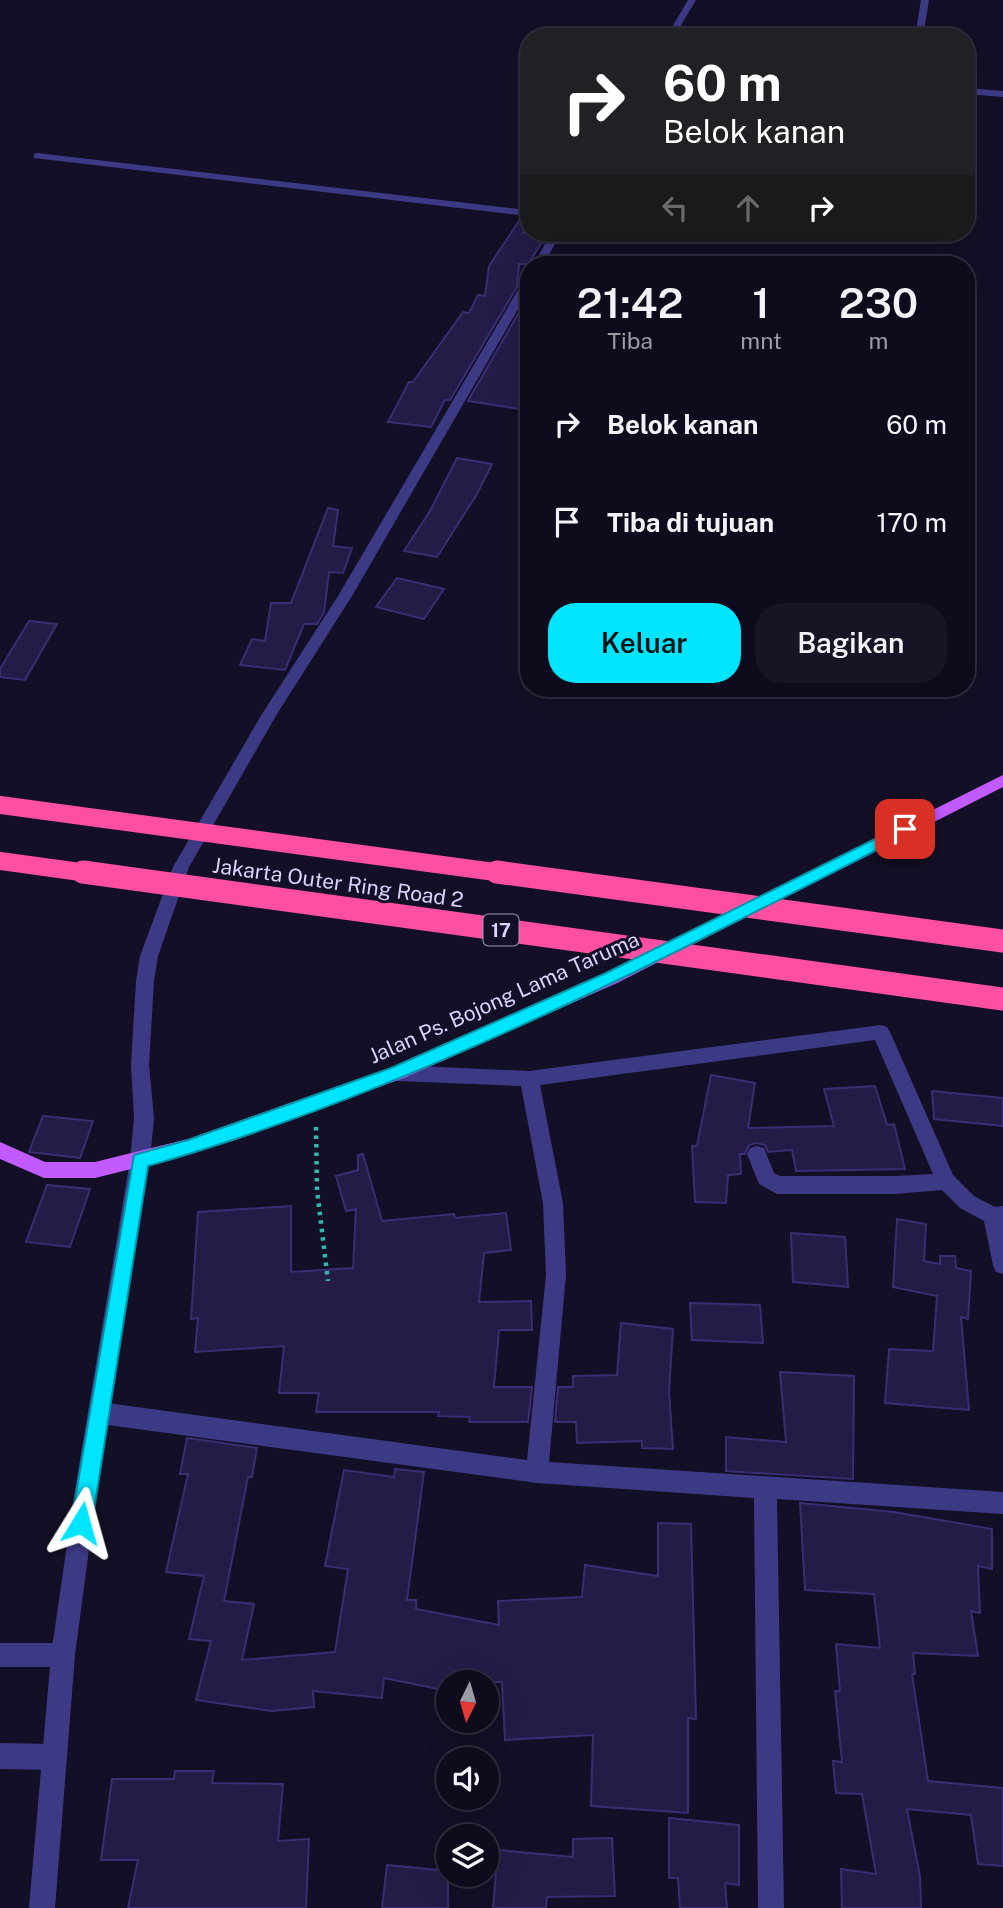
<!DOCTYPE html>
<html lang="id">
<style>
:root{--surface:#0e0b1c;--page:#171425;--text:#f1f3f6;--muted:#9b9ba3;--line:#2e2b3b;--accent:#00e5ff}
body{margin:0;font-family:"Public Sans",sans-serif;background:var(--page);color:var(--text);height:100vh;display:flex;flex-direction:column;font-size:26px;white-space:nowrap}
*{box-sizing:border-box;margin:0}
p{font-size:23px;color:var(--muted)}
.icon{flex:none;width:38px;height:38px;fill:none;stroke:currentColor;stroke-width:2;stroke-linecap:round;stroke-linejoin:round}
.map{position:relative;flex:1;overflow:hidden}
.sheet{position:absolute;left:520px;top:256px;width:455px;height:441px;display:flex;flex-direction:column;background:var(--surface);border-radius:28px;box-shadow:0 7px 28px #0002,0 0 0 2px var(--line)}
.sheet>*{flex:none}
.guide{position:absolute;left:520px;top:28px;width:455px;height:214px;border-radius:28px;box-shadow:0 7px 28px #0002,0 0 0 2px var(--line);background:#202124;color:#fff;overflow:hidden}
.needle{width:46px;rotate:185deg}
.buttons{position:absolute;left:436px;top:1670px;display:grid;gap:14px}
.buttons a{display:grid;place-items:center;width:63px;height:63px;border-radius:50%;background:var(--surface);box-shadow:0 7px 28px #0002,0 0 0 2px var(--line);font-size:35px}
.pin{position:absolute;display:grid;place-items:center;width:60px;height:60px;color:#fff;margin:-30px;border-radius:14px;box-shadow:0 4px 10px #0006}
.me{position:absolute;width:77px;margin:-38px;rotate:8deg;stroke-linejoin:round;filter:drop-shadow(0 0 5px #0008)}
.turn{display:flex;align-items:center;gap:24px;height:147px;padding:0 28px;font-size:32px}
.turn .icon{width:91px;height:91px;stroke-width:2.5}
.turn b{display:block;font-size:49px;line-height:60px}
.lanes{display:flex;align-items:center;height:66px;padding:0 28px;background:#0003;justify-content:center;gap:35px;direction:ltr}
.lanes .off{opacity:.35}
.eta{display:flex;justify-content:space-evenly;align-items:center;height:119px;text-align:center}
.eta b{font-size:42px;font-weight:600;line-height:49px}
.primary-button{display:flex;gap:14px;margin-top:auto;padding:14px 28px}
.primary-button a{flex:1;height:80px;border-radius:28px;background:var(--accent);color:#111;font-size:28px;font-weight:600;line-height:80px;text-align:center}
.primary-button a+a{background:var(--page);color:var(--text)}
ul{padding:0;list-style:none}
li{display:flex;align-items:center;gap:21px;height:98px;padding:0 28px}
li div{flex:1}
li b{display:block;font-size:26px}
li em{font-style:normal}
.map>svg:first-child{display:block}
.building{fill:#241b47;stroke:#3b2d73;stroke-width:2}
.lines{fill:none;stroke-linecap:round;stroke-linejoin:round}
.path{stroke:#2fb8b0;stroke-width:4.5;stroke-dasharray:3.5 5;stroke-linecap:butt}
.minor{fill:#3d3a85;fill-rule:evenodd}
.tertiary{fill:#3d3a85;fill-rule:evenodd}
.primary{fill:#c25bff;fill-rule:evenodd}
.motorway-bridge-far1{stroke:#ff4fa3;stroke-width:18}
.motorway-bridge{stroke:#ff4fa3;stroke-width:23}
.route{fill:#00e5ff;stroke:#0095a6;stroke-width:2}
.labels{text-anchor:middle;stroke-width:6;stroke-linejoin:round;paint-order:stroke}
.shield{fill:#130f26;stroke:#9e99be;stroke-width:2}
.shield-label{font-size:19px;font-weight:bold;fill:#d9d4ff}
.street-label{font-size:21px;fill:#d9d4ff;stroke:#130f26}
</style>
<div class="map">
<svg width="1003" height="1908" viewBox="0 0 1003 1908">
<rect width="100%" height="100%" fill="#130f26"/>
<path class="building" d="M 521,218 L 524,218 L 523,233 L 548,233 L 528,264 L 519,264 L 517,287 L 450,400 L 445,400 L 431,427 L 388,422 L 409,382 L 413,382 L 463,312 L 469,313 L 478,295 L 485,296 L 489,266 Z
M 518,314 L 528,315 L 528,395 L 520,409 L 468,401 Z
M 457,458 L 492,464 L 477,494 L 437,557 L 404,551 L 430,511 Z
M 328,508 L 338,510 L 333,546 L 352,548 L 343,573 L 329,572 L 324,613 L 317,624 L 304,624 L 285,670 L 240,665 L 252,639 L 265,641 L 271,603 L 291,603 Z
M 397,578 L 444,589 L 424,619 L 376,607 Z
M 29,621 L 57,624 L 25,680 L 0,677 L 0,669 Z
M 711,1075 L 755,1083 L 748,1128 L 834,1126 L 824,1089 L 875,1086 L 887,1125 L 894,1124 L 905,1169 L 796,1171 L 792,1150 L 768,1152 L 765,1145 L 756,1143 L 749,1145 L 745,1154 L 740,1154 L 741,1174 L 728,1175 L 726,1203 L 695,1202 L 692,1146 L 697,1146 Z
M 932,1091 L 1003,1098 L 1003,1126 L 934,1119 Z
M 43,1116 L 93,1121 L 80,1158 L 29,1152 Z
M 363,1154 L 382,1221 L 454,1214 L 455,1218 L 506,1213 L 511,1250 L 484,1253 L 479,1302 L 531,1301 L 532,1330 L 499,1330 L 494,1387 L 532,1387 L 528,1422 L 469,1422 L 470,1417 L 438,1416 L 439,1412 L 316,1412 L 319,1393 L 279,1393 L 284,1346 L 195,1352 L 198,1318 L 191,1319 L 198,1212 L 291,1206 L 291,1272 L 353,1268 L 356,1209 L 346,1211 L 336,1176 L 358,1170 L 358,1155 Z
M 47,1185 L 90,1189 L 70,1247 L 26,1242 Z
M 897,1219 L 926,1224 L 924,1261 L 940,1264 L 940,1256 L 955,1256 L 956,1268 L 971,1271 L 968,1319 L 961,1317 L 969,1410 L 885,1403 L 889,1349 L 933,1351 L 937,1296 L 893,1287 Z
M 791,1233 L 845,1237 L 848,1287 L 793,1282 Z
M 690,1303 L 760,1305 L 763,1343 L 692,1340 Z
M 621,1323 L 673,1329 L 669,1392 L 673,1449 L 642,1448 L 642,1441 L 577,1443 L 576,1422 L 555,1422 L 558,1387 L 573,1387 L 573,1376 L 617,1375 Z
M 780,1372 L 854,1376 L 853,1479 L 726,1471 L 726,1437 L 786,1442 Z
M 187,1438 L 257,1448 L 252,1477 L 248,1477 L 224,1601 L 254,1604 L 242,1660 L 335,1652 L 348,1569 L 325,1566 L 344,1470 L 394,1477 L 395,1469 L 424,1472 L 407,1600 L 416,1600 L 416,1609 L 499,1625 L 498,1601 L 582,1597 L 585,1565 L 658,1576 L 658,1523 L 691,1524 L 696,1719 L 688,1718 L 688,1813 L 591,1806 L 593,1735 L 505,1740 L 502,1682 L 448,1682 L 448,1691 L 384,1678 L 382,1698 L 313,1691 L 314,1707 L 272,1711 L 196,1700 L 211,1641 L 189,1639 L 204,1576 L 166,1572 L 188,1474 L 180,1474 Z
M 800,1503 L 894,1512 L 992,1529 L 992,1569 L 978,1566 L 980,1613 L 971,1611 L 978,1656 L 913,1653 L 915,1674 L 912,1674 L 928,1781 L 1003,1788 L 1003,1866 L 978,1864 L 971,1815 L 907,1809 L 920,1876 L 921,1908 L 842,1908 L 841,1869 L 876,1874 L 862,1794 L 836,1793 L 833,1761 L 842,1762 L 835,1691 L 840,1691 L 836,1644 L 880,1648 L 874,1594 L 805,1590 Z
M 175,1771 L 214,1771 L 212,1783 L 283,1784 L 278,1841 L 309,1839 L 306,1908 L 128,1908 L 138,1860 L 101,1860 L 112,1779 L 174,1779 Z
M 669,1818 L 739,1825 L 739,1885 L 725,1883 L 727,1908 L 680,1908 L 678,1878 L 669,1878 Z
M 612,1838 L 615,1896 L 547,1897 L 546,1908 L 493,1908 L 498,1850 L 573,1857 L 573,1839 Z
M 387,1865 L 448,1871 L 448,1908 L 382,1908 Z"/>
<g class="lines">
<path class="path" d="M 316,1127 L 317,1190 L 328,1281"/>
<path class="minor" d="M 688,0 L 696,0 L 674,37 L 666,37 Z
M 921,0 L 929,0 L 923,37 L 915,37 Z
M 966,88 L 1003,91 L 1003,97 L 966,94 Z
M 37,153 L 528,210 L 528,216 L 34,158 L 34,154 Z
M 551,233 L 561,233 L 544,264 L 534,264 Z
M 528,280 L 528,292 L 352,596 L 277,714 L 189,867 L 158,956 L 154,981 L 149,1065 L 154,1118 L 150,1160 L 147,1166 L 140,1168 L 133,1166 L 130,1160 L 134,1118 L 131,1065 L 136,981 L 140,956 L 173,867 L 262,714 L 338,596 L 522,283 Z
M 881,1025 L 887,1027 L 890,1032 L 953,1175 L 974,1196 L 995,1207 L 1003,1206 L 1003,1274 L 996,1272 L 993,1265 L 984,1221 L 960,1208 L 942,1190 L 895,1194 L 777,1194 L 759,1184 L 747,1154 L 750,1148 L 757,1146 L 764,1148 L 774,1173 L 780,1176 L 895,1176 L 933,1174 L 875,1040 L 540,1085 L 563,1203 L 566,1275 L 549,1462 L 1003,1492 L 1003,1514 L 777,1499 L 784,1908 L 758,1908 L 754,1498 L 537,1483 L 100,1424 L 92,1420 L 89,1413 L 92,1406 L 100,1402 L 527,1460 L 546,1275 L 543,1203 L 521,1086 L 397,1081 L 390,1078 L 388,1073 L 390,1068 L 397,1065 L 529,1071 Z
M 0,1643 L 63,1643 L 72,1646 L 75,1655 L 72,1664 L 63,1667 L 0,1667 Z
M 0,1743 L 54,1744 L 63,1748 L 67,1757 L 63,1766 L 54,1770 L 0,1769 Z"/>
<path class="tertiary" d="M 140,1152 L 147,1154 L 150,1160 L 96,1496 L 75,1655 L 55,1908 L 29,1908 L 51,1655 L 74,1496 L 130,1160 L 133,1154 Z"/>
<path class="primary" d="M 1003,775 L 1003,787 L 617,983 L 404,1078 L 188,1155 L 95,1178 L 44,1178 L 0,1159 L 0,1142 L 45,1162 L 95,1162 L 188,1139 L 390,1068 L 605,973 Z"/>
<path class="motorway-bridge-far1" d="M 0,805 L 510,874
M 0,861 L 95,874"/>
<path class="motorway-bridge" d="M 83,872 L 1003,999
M 497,872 L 1003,941"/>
</g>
<path class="route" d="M 905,824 L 913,829 L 910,833 C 663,959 416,1090 148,1166 L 92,1523 L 89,1530 L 81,1533 L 74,1530 L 71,1523 L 134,1155 L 188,1140 L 391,1068 L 606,973 Z"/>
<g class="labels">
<rect class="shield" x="483.5" y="914.5" width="35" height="31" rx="5"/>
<g class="shield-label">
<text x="501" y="937">17</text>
</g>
<g class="street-label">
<text transform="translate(338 883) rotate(8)" y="7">Jakarta Outer Ring Road 2</text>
<text transform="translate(504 998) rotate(-24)" y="7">Jalan Ps. Bojong Lama Taruma</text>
</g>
</g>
</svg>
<div class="buttons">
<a><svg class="needle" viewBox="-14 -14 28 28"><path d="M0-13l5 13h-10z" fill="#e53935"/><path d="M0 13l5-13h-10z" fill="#9b9ba3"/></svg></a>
<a><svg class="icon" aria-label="sound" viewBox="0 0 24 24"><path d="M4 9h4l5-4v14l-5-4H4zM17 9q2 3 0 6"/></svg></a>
<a><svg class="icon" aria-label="layers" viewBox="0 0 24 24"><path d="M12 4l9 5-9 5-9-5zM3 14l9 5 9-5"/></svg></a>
</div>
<div class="pin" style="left:905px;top:829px;background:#d93025"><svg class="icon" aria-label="arrive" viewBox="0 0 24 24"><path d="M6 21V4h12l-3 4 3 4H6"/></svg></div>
<svg class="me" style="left:81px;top:1523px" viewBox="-20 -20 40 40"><path d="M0-17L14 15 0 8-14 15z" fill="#00e5ff" stroke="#fff" stroke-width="4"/></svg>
<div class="guide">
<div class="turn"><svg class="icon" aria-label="right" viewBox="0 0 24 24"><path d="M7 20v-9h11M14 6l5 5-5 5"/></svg><div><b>60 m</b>Belok kanan</div></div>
<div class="lanes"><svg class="icon off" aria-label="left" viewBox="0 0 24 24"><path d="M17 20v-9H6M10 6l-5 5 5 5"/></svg><svg class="icon off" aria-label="ahead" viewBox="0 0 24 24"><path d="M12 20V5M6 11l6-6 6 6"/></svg><svg class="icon" aria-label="right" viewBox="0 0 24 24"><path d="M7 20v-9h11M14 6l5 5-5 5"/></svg></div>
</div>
<section class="sheet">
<div class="eta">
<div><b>21:42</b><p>Tiba</p></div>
<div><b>1</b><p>mnt</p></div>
<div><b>230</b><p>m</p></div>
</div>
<ul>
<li><svg class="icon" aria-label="right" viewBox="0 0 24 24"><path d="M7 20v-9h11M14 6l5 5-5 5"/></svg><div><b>Belok kanan</b></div><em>60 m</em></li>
<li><svg class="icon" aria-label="arrive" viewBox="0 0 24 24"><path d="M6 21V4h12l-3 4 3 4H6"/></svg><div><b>Tiba di tujuan</b></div><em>170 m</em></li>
</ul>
<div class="primary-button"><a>Keluar</a><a>Bagikan</a></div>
</section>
</div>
